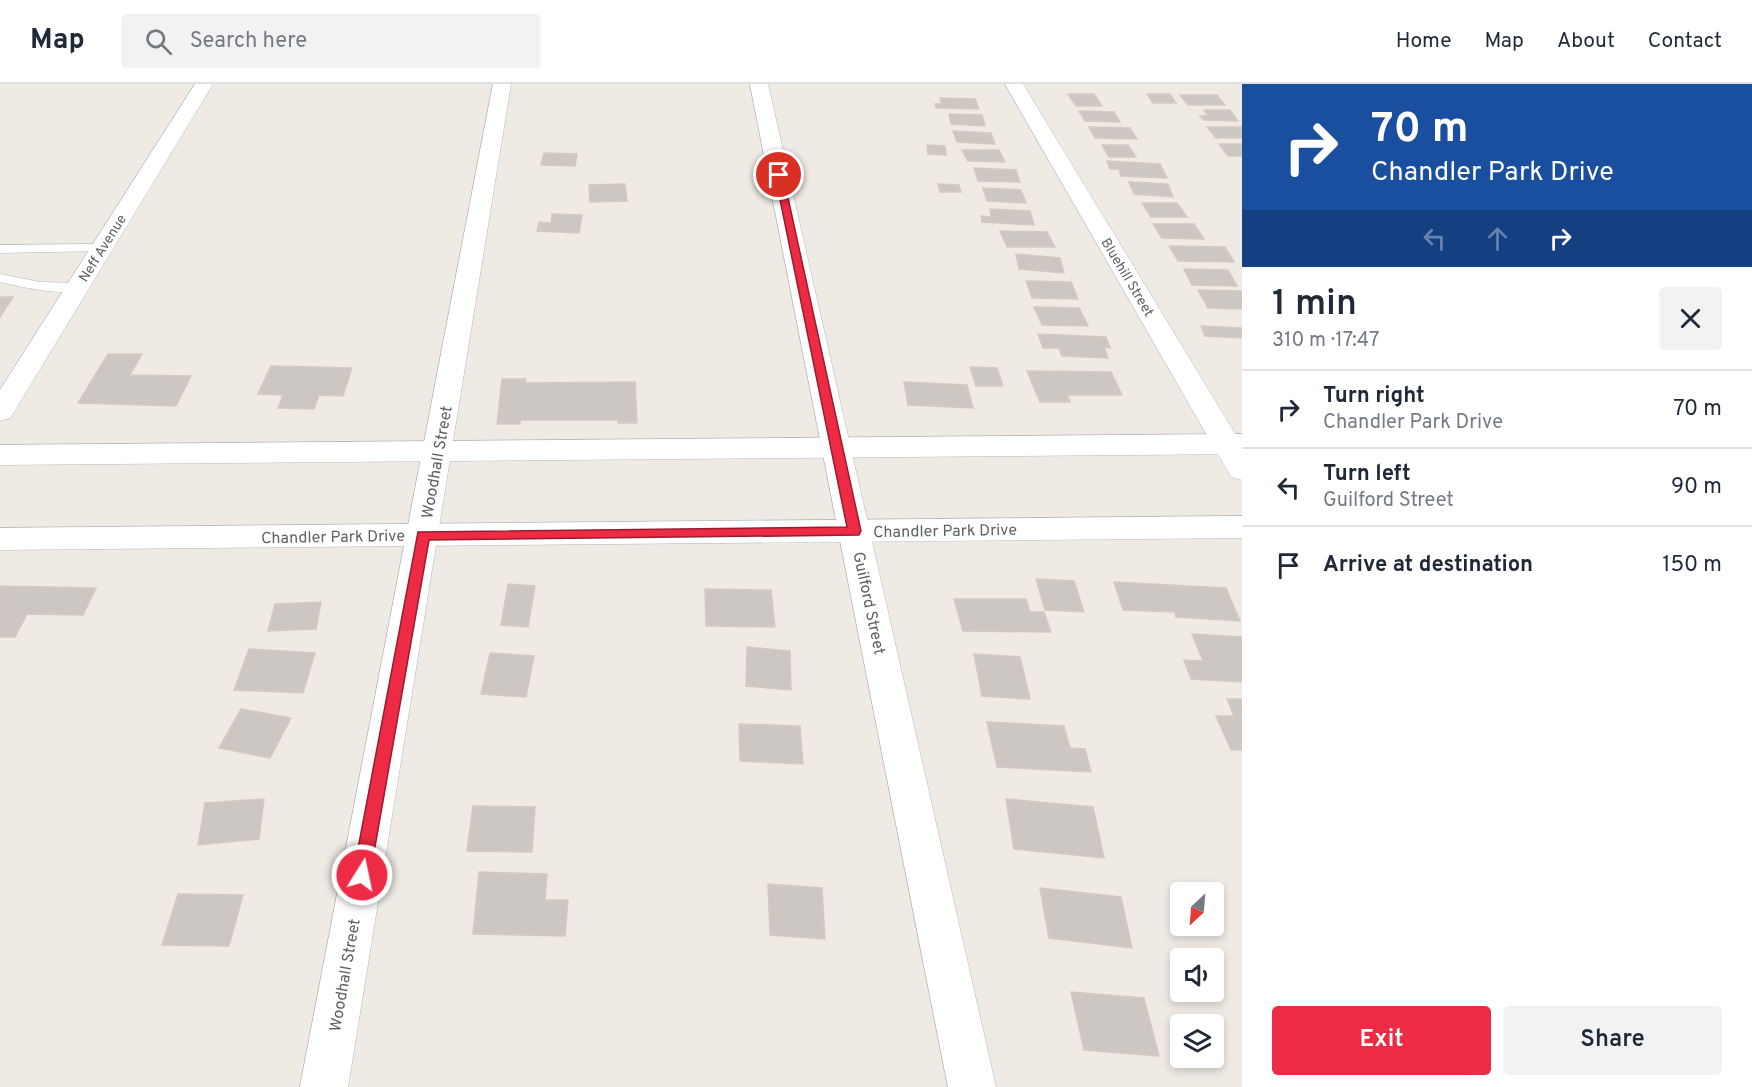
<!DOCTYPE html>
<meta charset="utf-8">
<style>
:root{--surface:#fff;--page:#f2f2f3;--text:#1f2937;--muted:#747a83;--line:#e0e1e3;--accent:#ed2b44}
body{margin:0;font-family:Overpass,sans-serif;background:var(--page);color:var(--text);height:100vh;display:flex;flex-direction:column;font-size:22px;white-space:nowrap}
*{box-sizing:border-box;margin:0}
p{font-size:20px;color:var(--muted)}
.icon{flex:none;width:33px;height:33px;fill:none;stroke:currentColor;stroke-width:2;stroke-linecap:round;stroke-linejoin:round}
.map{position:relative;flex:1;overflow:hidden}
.drawer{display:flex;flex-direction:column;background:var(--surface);width:510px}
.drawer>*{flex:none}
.banner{background:#1a4fa0;color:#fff;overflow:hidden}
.needle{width:39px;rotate:206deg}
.buttons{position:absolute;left:1170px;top:798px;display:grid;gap:12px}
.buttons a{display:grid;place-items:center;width:54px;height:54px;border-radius:6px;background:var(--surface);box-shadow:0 3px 9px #0003;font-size:30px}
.pin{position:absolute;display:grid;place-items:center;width:51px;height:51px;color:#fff;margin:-26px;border:3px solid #fff;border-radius:50%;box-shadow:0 2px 6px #0007}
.me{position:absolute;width:66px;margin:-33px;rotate:10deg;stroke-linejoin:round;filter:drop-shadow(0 0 4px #0008)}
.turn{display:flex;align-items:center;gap:21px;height:126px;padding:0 30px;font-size:27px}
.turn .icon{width:78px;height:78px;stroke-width:2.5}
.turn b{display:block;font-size:42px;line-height:51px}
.lanes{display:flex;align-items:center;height:57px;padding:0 30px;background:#0003;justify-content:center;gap:30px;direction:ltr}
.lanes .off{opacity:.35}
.round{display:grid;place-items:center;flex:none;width:63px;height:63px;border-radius:6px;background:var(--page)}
.summary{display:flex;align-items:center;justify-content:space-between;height:102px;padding:0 30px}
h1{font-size:36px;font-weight:600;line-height:45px}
.action{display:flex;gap:12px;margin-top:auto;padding:12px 30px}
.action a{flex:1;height:69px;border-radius:6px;background:var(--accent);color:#fff;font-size:24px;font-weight:600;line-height:69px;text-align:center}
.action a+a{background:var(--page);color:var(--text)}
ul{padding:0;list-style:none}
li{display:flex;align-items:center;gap:18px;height:78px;padding:0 30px;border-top:2px solid var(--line)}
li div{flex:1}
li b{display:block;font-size:22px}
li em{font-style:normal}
header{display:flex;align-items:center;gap:36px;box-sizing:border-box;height:84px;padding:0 30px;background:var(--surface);border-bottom:2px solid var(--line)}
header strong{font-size:28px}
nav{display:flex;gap:33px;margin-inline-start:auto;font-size:21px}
.search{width:420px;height:54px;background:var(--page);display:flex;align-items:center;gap:15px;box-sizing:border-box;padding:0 21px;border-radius:6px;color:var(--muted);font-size:22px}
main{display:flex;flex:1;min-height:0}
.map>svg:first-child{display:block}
.building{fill:#ccc7c3;stroke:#d4cac2;stroke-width:1.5}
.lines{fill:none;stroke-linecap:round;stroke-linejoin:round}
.lane-casing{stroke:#b4b8bb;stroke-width:1}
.street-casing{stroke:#b4b8bb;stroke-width:1}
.secondary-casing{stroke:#b3b9bc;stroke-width:1}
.lane{fill:#fff;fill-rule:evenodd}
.street{fill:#fff;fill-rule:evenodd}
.secondary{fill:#fff;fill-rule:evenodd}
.route{fill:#ed2b44;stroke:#9a1c2c;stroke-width:1.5}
.labels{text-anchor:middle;stroke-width:4.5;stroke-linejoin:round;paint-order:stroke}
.far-street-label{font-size:14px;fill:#5c6265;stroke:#fff}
.street-label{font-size:16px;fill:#5c6265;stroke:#fff}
</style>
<header>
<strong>Map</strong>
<div class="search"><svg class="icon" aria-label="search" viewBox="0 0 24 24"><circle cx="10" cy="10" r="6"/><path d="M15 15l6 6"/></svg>Search here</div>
<nav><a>Home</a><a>Map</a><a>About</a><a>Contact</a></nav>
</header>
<main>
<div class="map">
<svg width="1242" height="1003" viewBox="0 0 1242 1003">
<rect width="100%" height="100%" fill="#efeae4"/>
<path class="building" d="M 1068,10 L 1094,10 L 1102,22 L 1076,22 Z
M 1147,10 L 1170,10 L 1176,19 L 1153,19 Z
M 1180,11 L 1217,11 L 1225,21 L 1188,21 Z
M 940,14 L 975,15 L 979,25 L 936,24 L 935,20 L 942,20 Z
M 1204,26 L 1230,26 L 1238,37 L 1204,36 L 1200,32 L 1208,32 Z
M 1079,27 L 1114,28 L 1120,38 L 1085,37 Z
M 949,30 L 982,31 L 985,42 L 951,40 Z
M 1089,43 L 1130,44 L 1137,55 L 1095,54 Z
M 1207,43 L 1242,43 L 1242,54 L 1216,54 Z
M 953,47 L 991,49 L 995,60 L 957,58 Z
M 1219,60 L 1242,60 L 1242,72 L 1228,72 Z
M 927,61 L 945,62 L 946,71 L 928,70 Z
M 1102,61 L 1128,61 L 1136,73 L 1109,73 Z
M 962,66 L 999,66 L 1005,78 L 968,77 Z
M 544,69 L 577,70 L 575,82 L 541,81 Z
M 1107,77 L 1160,80 L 1167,94 L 1121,92 L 1119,85 L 1110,85 Z
M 974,84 L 1016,86 L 1020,98 L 978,97 Z
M 1129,98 L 1168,100 L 1173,113 L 1134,110 Z
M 625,100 L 627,117 L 590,118 L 589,101 Z
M 938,100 L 959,101 L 961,108 L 940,108 Z
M 983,104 L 1021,106 L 1026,119 L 987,117 Z
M 1142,119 L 1177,119 L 1187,133 L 1151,133 Z
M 990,125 L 1030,127 L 1034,141 L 982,138 L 981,132 L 991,133 Z
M 552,130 L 582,131 L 579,149 L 537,147 L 539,138 L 551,139 Z
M 1153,140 L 1194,140 L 1204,155 L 1162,154 Z
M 1000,147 L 1047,148 L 1055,163 L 1007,163 Z
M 1169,162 L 1225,163 L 1234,178 L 1178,177 Z
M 1016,170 L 1060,174 L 1064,189 L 1019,185 Z
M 1184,185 L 1228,186 L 1237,202 L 1192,201 Z
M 1026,197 L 1071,198 L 1078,215 L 1032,214 Z
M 1198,206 L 1242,207 L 1242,225 L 1208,224 Z
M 0,213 L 13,213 L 0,233 Z
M 1034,223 L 1079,224 L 1088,242 L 1042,241 Z
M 1201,242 L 1242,244 L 1242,254 L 1205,252 Z
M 1038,250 L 1106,253 L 1110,264 L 1104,263 L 1108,274 L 1062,272 L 1059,264 L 1043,264 Z
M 108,270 L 142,270 L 130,291 L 191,292 L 176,322 L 78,319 Z
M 271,282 L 352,284 L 343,312 L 319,311 L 314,325 L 278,324 L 283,311 L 258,310 Z
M 970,283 L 997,284 L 1003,302 L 976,302 Z
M 1027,287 L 1111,288 L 1122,311 L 1067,311 L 1070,318 L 1040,318 Z
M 502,295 L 526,295 L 525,299 L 635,298 L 637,339 L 618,339 L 618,336 L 520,336 L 520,340 L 497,340 Z
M 904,298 L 967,301 L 973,324 L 908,321 Z
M 1036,495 L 1074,497 L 1084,528 L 1045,526 Z
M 1114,498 L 1226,504 L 1240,537 L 1176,533 L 1175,528 L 1123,526 Z
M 508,500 L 535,502 L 528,543 L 501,541 Z
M 0,502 L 96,504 L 83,531 L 27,530 L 15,553 L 0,553 Z
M 705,505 L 771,506 L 775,543 L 706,542 Z
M 954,515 L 1026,515 L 1030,528 L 1044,528 L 1051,548 L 963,547 Z
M 321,518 L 316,545 L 268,547 L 275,520 Z
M 1192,550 L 1242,553 L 1242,598 L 1191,595 L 1184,576 L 1203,577 Z
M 747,563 L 790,567 L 791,606 L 746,602 Z
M 249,565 L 315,569 L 303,609 L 234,606 Z
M 490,569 L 534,572 L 526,613 L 481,610 Z
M 974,570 L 1020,573 L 1030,615 L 982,612 Z
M 1227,615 L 1242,615 L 1242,666 L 1231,666 L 1216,632 L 1234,632 Z
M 241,625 L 291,634 L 270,674 L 219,664 Z
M 987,638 L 1064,642 L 1070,664 L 1085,665 L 1091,688 L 997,683 Z
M 739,640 L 800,642 L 803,680 L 740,677 Z
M 264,715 L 259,755 L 198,761 L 205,719 Z
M 1006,715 L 1093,723 L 1104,774 L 1014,765 Z
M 473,722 L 535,723 L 532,768 L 467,767 Z
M 479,788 L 547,790 L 545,816 L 568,816 L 565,852 L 473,850 Z
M 768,800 L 822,804 L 825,855 L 770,851 Z
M 1040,804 L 1121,813 L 1132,864 L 1049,854 Z
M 178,810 L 243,811 L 229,862 L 162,861 Z
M 1071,908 L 1144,914 L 1159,972 L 1084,966 Z"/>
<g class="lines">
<defs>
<path id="lane" d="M 101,160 L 108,164 L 106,167 L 0,169 L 0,161 Z
M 0,190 L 40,198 L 78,199 L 85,203 C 73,215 17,202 0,198 Z"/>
<path id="street" d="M 195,0 L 213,0 L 14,328 L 10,334 L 0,337 L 0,306 Z
M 493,0 L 511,0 L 348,1003 L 300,1003 Z
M 750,0 L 768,0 L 996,1003 L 948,1003 Z
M 1005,0 L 1023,0 L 1242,361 L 1242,396 L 1231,393 L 1227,386 Z"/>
<path id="secondary" d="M 1242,350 L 1242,370 L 0,381 L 0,361 Z
M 1242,432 L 1242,454 L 0,466 L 0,444 Z"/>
</defs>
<use href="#lane" class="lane-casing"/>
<use href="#street" class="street-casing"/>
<use href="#secondary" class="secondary-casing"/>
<use href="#lane" class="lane"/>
<use href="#street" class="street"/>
<use href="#secondary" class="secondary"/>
</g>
<path class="route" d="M 779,88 L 783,91 L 861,447 L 859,451 L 429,456 L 370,791 L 368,797 L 362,799 L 356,797 L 353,791 L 418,448 L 847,443 L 775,91 Z"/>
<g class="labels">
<g class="far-street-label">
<text transform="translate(102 164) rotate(-58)" y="5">Neff Avenue</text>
<text transform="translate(1128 193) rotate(59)" y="5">Bluehill Street</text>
</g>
<g class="street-label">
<text transform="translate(436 378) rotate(-80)" y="6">Woodhall Street</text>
<text transform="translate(945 446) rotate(-1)" y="6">Chandler Park Drive</text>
<text transform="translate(333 452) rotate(-1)" y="6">Chandler Park Drive</text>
<text transform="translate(870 519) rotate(78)" y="6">Guilford Street</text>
<text transform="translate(344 891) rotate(-80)" y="6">Woodhall Street</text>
</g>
</g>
</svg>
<div class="buttons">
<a><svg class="needle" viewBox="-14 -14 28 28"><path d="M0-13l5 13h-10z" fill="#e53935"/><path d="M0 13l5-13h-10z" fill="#747a83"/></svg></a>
<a><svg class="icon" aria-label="sound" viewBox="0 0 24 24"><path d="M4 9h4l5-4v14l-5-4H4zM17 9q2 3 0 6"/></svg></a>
<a><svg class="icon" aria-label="layers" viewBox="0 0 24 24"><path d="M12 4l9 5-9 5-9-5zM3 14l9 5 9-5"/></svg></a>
</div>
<div class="pin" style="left:779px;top:91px;background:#d93025"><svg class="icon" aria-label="arrive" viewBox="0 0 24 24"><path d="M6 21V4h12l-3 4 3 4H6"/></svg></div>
<svg class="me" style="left:362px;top:791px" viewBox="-20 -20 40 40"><circle r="17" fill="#ed2b44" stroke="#fff" stroke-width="3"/><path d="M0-11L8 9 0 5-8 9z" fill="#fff"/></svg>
</div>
<section class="drawer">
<div class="banner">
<div class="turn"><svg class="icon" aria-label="right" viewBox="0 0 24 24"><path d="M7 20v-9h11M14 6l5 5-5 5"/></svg><div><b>70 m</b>Chandler Park Drive</div></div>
<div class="lanes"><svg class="icon off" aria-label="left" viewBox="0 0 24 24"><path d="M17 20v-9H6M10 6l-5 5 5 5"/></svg><svg class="icon off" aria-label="ahead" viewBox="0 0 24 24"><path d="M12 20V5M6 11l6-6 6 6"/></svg><svg class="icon" aria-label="right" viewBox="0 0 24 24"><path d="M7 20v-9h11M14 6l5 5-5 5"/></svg></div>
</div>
<div class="summary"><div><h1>1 min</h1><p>310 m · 17:47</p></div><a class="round"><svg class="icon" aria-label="close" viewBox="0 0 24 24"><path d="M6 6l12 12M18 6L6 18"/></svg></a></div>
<ul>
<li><svg class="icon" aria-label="right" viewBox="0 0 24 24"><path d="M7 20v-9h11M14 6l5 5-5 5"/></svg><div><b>Turn right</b><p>Chandler Park Drive</p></div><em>70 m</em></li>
<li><svg class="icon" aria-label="left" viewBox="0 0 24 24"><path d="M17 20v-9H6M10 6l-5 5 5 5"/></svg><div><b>Turn left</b><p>Guilford Street</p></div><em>90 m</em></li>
<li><svg class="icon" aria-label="arrive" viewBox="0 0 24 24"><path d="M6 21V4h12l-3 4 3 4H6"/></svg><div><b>Arrive at destination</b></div><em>150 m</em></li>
</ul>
<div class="action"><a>Exit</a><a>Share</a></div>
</section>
</main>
